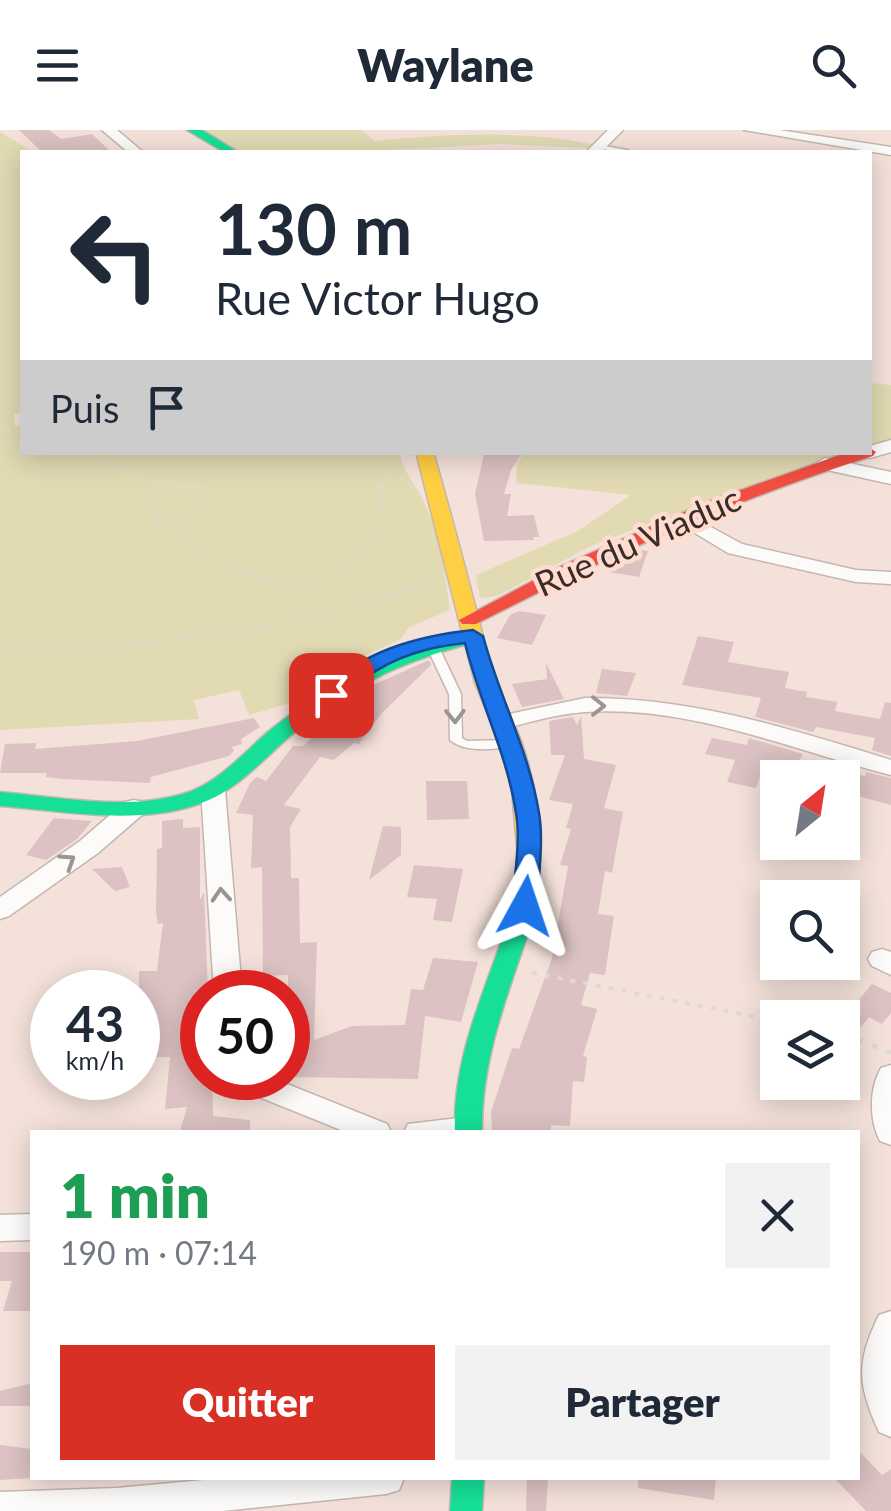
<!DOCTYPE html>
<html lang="fr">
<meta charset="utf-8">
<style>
:root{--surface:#fff;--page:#f2f2f3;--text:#1f2937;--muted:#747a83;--accent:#d93025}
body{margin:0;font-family:Lato,sans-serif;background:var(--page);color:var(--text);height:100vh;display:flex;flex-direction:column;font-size:38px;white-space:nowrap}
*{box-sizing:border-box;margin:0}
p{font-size:32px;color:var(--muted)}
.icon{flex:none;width:55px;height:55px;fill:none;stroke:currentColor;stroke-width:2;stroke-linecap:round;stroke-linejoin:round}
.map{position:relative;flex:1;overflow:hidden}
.sheet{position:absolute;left:30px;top:1000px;width:830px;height:350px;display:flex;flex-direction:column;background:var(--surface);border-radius:0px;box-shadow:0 5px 25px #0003}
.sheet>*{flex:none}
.hud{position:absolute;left:20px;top:20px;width:852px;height:305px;border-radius:0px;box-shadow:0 5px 25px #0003;background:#fff;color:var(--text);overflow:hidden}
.needle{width:65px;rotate:30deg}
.fabs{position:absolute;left:760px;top:630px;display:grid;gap:20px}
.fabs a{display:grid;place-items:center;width:100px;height:100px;border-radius:0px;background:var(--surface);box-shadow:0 5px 25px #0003;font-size:50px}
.speed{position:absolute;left:30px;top:840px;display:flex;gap:20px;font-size:50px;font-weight:700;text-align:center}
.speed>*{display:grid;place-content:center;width:130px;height:130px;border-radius:50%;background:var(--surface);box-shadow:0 5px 25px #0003;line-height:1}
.speed small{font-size:25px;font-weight:400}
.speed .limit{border:15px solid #d22;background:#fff;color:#111}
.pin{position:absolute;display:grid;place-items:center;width:85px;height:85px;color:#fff;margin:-42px;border-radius:20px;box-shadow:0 5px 15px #0006}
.me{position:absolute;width:110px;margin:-55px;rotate:5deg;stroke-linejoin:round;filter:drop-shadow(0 0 8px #0008)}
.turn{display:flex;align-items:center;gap:35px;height:210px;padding:0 30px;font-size:45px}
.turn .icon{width:130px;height:130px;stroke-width:2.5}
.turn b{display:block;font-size:70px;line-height:85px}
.then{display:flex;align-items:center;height:95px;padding:0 30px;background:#0003;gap:20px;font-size:38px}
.round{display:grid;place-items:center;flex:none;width:105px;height:105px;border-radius:0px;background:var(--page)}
.headline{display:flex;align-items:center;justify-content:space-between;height:170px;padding:0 30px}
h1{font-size:60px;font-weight:800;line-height:75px;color:#1e9e55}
.cta{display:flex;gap:20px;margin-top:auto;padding:20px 30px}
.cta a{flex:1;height:115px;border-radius:0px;background:var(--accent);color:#fff;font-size:40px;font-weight:800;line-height:115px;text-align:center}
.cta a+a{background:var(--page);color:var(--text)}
header{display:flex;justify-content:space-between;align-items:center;height:130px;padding:0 30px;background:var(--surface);font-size:45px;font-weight:800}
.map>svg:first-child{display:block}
.green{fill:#e1dab3}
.building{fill:#dcc2c2}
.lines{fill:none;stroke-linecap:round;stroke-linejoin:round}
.lane-casing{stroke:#c4b6b0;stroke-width:3}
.street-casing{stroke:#c4b6b0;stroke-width:3}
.fast-casing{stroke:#c4b6b0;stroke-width:3}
.slow-casing{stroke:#c4b6b0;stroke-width:3}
.jam-casing{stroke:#c4b6b0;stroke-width:3}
.path-far2{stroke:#ded9d7;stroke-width:2.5;stroke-dasharray:2.5 5;stroke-linecap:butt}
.path-far1{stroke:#ded9d7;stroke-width:4;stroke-dasharray:5 8;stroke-linecap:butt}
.path{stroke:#ded9d7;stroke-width:5;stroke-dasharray:6 10;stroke-linecap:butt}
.lane{fill:#fdfbf9;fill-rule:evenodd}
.street{fill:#fdfbf9;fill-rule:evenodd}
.fast{fill:#16e098;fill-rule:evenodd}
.slow{fill:#ffcf43;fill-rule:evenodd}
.jam{fill:#f24e42;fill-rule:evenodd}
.oneway{stroke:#9c9490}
.route{fill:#1a73e8;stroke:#114b97;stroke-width:2.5}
.labels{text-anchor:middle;stroke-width:9;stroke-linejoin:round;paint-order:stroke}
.street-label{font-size:35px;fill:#3a2d28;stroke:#feddd0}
</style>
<header><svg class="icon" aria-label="menu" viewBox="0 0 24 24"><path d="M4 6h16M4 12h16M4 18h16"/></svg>Waylane<svg class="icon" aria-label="search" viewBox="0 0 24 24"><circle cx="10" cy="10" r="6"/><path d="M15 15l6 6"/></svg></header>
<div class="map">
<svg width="891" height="1381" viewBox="0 0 891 1381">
<rect width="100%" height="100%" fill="#f4e2da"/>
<path class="green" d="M 185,0 L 361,0 L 375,11 C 446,4 524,0 592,14 L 588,18 L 499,14 L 352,22 L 232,22 L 196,2 Z
M 0,2 L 33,22 L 22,22 L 22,283 L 14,284 L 15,296 L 22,296 L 22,322 L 400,323 C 402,341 417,356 424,372 C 440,406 445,444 450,480 L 409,497 L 401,509 L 298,557 L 294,572 L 249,585 L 239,560 L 194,570 L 199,589 L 0,600 Z
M 870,253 L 891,255 L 891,316 L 870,322 Z
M 524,323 L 867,323 L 668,386 L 591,416 L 497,466 L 480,468 L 476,445 L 578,401 L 631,365 L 516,353 L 517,333 Z"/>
<path class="building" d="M 19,0 L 49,0 L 61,9 L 92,4 L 111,22 L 42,22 Z
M 500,322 L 523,322 L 511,340 L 504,364 L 511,364 L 507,386 L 534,385 L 539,407 L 533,407 L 534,410 L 484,411 L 475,364 L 484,324 Z
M 643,420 L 648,421 L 639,447 L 609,442 L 612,434 Z
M 519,481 L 546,485 L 532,515 L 497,508 L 510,485 Z
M 698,506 L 734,512 L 728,532 L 789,542 L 785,558 L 807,562 L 806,567 L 837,572 L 835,581 L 880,589 L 885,572 L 891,573 L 891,626 L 872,620 L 875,608 L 816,597 L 813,602 L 755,587 L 761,568 L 682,555 Z
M 429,530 L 431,535 L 381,584 L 359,614 L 354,613 L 334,630 L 320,627 L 284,675 L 301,679 L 290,697 L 291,748 L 299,748 L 300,813 L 317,812 L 314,910 L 352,896 L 405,895 L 411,859 L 423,860 L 433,828 L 478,832 L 461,892 L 425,886 L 418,949 L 288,947 L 288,845 L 263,846 L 262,737 L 251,738 L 253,685 L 236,683 L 250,653 L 257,647 L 266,651 L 293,616 L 303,616 L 371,556 Z
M 546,533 L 564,569 L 522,577 L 512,554 L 547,549 Z
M 602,539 L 636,543 L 627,566 L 596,563 Z
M 581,586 L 584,629 L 616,635 L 604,678 L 623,682 L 612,743 L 605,741 L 598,784 L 614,786 L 605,845 L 590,843 L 581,875 L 597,879 L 583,926 L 587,927 L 584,952 L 573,951 L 570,996 L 551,995 L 551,1002 L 492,1002 L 491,982 L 512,918 L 519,919 L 552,828 L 568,736 L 560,735 L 571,699 L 566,698 L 573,674 L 549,670 L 565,625 L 551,625 L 549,591 L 573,587 L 577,595 Z
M 254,588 L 260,597 L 241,609 L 242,614 L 232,617 L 234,621 L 229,626 L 151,647 L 150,653 L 61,649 L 46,647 L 47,643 L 0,643 L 5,614 L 36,613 L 35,619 L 137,611 Z
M 712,608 L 747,615 L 749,608 L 803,624 L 795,639 L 766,631 L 756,658 L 727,652 L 735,630 L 705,624 Z
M 866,642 L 891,648 L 891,675 L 843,662 L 852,643 L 865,646 Z
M 426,651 L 467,651 L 469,689 L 427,690 Z
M 54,688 L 92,691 L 77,709 L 46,730 L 26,725 Z
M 183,689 L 183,698 L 200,697 L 200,770 L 204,762 L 208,862 L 202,862 L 202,948 L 212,948 L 213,986 L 250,990 L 250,1002 L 180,1002 L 187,977 L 165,979 L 170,927 L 138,927 L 139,841 L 157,841 L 160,816 L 163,793 L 158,794 L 156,783 L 157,719 L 162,718 L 162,691 Z
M 383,696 L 401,697 L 401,725 L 369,750 Z
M 414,735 L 463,739 L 452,792 L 433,790 L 437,769 L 407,767 Z
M 122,737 L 130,757 L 115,761 L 92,739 Z
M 872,854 L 891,863 L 891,883 L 882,894 L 869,887 L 857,902 L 842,899 L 842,874 L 852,878 Z
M 0,1122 L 32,1122 L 32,1181 L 3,1181 L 12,1151 L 0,1151 Z
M 32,1253 L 32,1276 L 0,1276 L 0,1261 Z
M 0,1315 L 32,1319 L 32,1348 L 0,1350 Z
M 858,1320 L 882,1345 L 891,1339 L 891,1381 L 866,1381 L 834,1348 L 858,1348 Z
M 527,1348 L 548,1348 L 546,1381 L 526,1381 Z
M 638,1348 L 716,1348 L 714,1370 L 638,1358 Z"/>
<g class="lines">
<defs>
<path id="lane" d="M 599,15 L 627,20 L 631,22 L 618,22 L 597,18 L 595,17 Z
M 430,508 L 436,511 L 461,564 L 462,608 L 467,611 L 507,610 L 513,614 L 511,617 C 491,619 466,623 450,610 L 449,564 L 424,511 Z"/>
<path id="street" d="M 102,0 L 117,0 L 143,22 L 128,22 Z
M 608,0 L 623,0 L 601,22 L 586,22 Z
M 744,0 L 779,0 L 891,17 L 891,25 Z
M 891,310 L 891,322 L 870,328 L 861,322 L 870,322 L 870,316 Z
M 825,328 L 891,342 L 891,354 L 818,338 L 815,334 Z
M 687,384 L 742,414 L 856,440 L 891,442 L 891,454 L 856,452 L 728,423 L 680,394 L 677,390 Z
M 585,568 C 690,567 792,599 891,630 L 891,645 C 791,620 691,575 585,582 C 557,584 530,592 503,599 L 491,592 L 495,587 Z
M 213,652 L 225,660 L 242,862 L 214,862 L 201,660 Z
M 134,670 L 143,672 L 146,678 L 143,684 L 98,723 L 9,786 L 0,789 L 0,767 L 80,711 L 125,672 Z
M 882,819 L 891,822 L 891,845 L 872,836 L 868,829 L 872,822 Z
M 891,935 L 891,1015 L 880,1011 C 869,990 869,959 881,938 Z
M 239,948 L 272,948 L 387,994 L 391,1002 L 346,1002 L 254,965 Z
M 467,987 L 478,991 L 480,1002 L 404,1002 L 408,994 Z
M 32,1084 L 32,1110 L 0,1111 L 0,1085 Z
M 891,1181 L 891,1307 L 879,1302 C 857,1254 856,1232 879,1185 Z
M 225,1348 L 404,1348 L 399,1360 L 386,1364 L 223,1381 L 0,1381 L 0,1362 L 117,1358 Z"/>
<path id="fast" d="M 187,0 L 202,0 L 238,22 L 224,22 Z
M 473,501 L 483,507 L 480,511 C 409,529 360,550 302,596 C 268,623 240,660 199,674 C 136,696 64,681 0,676 L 0,662 C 58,667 126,681 183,664 C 219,653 242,624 269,601 C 332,551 394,516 473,501 Z
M 519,787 L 527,789 L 531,795 C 508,863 481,929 482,1002 L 455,1002 C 452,930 484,863 507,795 L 511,789 Z
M 452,1348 L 484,1348 L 482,1381 L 450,1381 Z"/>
<path id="slow" d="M 416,322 L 433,322 C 455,396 473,470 493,544 C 500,569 514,590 522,614 C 542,673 546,735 531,795 L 527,801 L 511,801 L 507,795 L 518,728 L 512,659 L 501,615 L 475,553 Z"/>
<path id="jam" d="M 870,318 L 876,322 L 873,326 C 735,369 604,428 476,494 L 462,494 L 459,490 L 559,437 L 707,372 L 848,322 L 870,322 Z"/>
</defs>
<use href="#lane" class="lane-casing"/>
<use href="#street" class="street-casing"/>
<use href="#fast" class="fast-casing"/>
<use href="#slow" class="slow-casing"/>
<use href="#jam" class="jam-casing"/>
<path class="path-far2" d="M 0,299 L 22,304
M 77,322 L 152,352 L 197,356 L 210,367 L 195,384 L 158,390 L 152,381 L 155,354
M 158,390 L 225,437 L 288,454 L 320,449 L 356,434 L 384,404 L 381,352 L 392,338 L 403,332
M 0,514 C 149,520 290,502 431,450"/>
<path class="path-far1" d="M 532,843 L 778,891"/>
<path class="path" d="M 842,903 L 891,923"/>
<use href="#lane" class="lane"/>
<use href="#street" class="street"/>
<use href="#fast" class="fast"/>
<use href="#slow" class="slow"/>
<use href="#jam" class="jam"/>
</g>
<defs><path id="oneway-chevron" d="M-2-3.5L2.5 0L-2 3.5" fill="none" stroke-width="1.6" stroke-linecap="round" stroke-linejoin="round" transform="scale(2.5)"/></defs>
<g class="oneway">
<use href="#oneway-chevron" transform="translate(598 576)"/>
<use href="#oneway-chevron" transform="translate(455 586) rotate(89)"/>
<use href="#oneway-chevron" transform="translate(68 731) rotate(-33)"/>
<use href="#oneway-chevron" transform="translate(221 765) rotate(-94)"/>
</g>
<path class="route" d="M 473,500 L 483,506 C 499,566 529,621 539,683 C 544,712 538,746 537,776 L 525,784 L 513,776 C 514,746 521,712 516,683 C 507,623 479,571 465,513 C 428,517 396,526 365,548 C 352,558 342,573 324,570 L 321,565 C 359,521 418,506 473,500 Z"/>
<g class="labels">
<g class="street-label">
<text transform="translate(638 412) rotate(-24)" y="12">Rue du Viaduc</text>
</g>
</g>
</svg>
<div class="fabs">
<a><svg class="needle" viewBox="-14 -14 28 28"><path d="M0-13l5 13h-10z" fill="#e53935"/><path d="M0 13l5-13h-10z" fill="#747a83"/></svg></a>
<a><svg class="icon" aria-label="search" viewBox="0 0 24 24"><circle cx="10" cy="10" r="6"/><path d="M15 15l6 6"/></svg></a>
<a><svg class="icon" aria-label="layers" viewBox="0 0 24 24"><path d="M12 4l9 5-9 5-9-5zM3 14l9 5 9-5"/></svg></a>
</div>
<div class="speed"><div>43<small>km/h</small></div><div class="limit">50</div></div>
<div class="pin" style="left:331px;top:565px;background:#d93025"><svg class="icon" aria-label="arrive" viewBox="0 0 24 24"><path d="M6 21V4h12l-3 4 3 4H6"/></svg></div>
<svg class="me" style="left:525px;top:776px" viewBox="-20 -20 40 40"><path d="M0-17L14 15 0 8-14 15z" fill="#1a73e8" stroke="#fff" stroke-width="4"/></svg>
<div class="hud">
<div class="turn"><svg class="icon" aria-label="left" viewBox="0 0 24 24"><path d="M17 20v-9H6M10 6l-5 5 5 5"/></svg><div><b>130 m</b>Rue Victor Hugo</div></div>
<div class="then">Puis<svg class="icon" aria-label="arrive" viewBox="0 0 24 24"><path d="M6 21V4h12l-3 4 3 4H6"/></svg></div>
</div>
<section class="sheet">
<div class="headline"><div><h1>1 min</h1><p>190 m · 07:14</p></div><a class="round"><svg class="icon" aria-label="close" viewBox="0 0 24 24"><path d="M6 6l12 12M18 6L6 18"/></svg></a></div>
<div class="cta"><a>Quitter</a><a>Partager</a></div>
</section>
</div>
